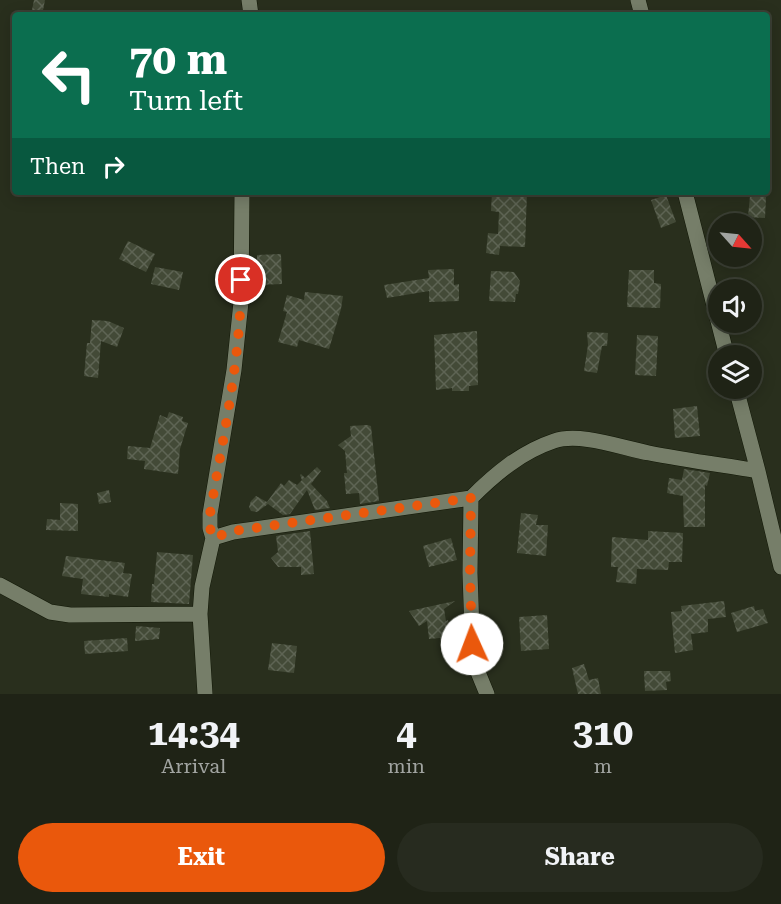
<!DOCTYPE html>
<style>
:root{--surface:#1f2316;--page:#272b1f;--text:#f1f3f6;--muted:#a1a4a1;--line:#3c4035;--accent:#ea580c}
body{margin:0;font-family:"Roboto Serif",serif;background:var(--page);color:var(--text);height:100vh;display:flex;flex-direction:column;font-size:22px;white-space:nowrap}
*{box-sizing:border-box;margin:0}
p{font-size:20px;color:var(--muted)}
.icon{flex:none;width:33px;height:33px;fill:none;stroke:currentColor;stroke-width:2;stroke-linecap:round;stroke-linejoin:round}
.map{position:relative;height:694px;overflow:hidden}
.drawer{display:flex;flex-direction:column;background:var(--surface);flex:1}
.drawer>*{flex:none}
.guide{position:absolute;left:12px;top:12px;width:758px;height:183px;border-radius:6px;box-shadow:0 3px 15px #0003,0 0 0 2px var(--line);background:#0b6e4f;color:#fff;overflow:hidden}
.needle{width:39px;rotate:117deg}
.tools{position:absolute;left:708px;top:213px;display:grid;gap:12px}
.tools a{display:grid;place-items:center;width:54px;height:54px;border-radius:50%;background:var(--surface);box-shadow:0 3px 15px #0003,0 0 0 2px var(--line);font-size:30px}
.pin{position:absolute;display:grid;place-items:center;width:51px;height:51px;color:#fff;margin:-26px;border:3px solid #fff;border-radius:50%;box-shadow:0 2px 6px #0007}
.me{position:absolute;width:66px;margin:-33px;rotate:358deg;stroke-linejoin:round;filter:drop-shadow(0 0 4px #0008)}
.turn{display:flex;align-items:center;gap:21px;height:126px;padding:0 18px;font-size:27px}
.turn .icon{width:78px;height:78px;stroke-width:2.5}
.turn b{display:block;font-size:42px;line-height:51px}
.then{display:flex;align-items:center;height:57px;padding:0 18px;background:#0003;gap:12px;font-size:22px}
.eta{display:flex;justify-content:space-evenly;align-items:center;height:102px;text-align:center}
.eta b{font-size:36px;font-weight:700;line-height:42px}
.cta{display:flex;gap:12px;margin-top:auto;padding:12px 18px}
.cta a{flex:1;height:69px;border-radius:36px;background:var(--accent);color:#fff;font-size:24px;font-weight:700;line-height:69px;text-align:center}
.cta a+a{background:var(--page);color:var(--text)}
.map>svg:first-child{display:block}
.building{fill:url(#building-cross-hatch)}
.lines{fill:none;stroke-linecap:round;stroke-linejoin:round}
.minor-casing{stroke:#111706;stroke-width:16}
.minor{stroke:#767e69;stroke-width:15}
.route{stroke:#ea580c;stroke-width:10;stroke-dasharray:0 18}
</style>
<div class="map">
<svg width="781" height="694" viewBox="0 0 781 694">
<defs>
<pattern id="building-cross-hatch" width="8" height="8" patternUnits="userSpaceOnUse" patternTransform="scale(1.5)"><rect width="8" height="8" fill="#434a37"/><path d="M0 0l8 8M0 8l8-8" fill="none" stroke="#5e6454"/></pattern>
</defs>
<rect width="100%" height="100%" fill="#292f1d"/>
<path class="building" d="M 34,0 L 45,0 L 42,15 L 31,15 Z
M 492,192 L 527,192 L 525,247 L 500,246 L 499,255 L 486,253 L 488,233 L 498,234 L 499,212 L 491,211 Z
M 666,195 L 676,222 L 661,228 L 651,200 Z
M 750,196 L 766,197 L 765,218 L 748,217 Z
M 128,241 L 155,254 L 146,272 L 119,259 Z
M 281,254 L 282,284 L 258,285 L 257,279 L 253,279 L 252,263 L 257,263 L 257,255 Z
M 155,267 L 183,272 L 179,290 L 151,284 Z
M 454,269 L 454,285 L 459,284 L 459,301 L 429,302 L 429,291 L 387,298 L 384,285 L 429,278 L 428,270 Z
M 629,270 L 654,270 L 654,283 L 661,284 L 660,308 L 627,307 Z
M 491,271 L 514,272 L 520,281 L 518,294 L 516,294 L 515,302 L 489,301 Z
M 305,292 L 343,296 L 341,309 L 329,349 L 299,340 L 297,347 L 278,342 L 287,312 L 283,311 L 287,295 L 304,300 Z
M 92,320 L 108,321 L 124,328 L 117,347 L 101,341 L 98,378 L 84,376 L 87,343 L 90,343 Z
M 477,331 L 478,385 L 469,386 L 469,391 L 452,391 L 452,388 L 436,390 L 434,335 Z
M 587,332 L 608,333 L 607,346 L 602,346 L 597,373 L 584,371 L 588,345 Z
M 637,335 L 658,336 L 656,376 L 635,375 Z
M 697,406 L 700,436 L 675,438 L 673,409 Z
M 169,412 L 183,417 L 182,421 L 188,423 L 180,449 L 178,474 L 144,469 L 145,461 L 127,459 L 128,446 L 150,448 L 160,415 L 167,418 Z
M 367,425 L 371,426 L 379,501 L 360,504 L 359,493 L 346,494 L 344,473 L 347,473 L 345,451 L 338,445 L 351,436 L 350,426 Z
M 317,467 L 321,471 L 311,484 L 327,501 L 330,508 L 315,510 L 307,490 L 290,514 L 283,515 L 268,504 L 257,512 L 251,511 L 249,507 L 251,501 L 256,496 L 267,502 L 281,483 L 284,486 L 289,480 L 297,485 L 302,480 L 300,475 L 301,474 L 305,478 Z
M 684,469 L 710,473 L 707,486 L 705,485 L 705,527 L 684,527 L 683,496 L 667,493 L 669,478 L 682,480 Z
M 109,490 L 111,502 L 99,504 L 97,493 Z
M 60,503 L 78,504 L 78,531 L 46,530 L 47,519 L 60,520 Z
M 521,513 L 538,515 L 536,525 L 548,525 L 546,556 L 517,553 Z
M 310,531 L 314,574 L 301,575 L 301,567 L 278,567 L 271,558 L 278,552 L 276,536 Z
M 648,531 L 683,533 L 682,562 L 669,562 L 668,570 L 637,569 L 636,584 L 616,582 L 618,567 L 611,567 L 612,537 L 648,540 Z
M 451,538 L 457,560 L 429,567 L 423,546 Z
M 157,552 L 193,555 L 189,604 L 151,602 L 152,584 L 154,584 Z
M 66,556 L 125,563 L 123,573 L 132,574 L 128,597 L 109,594 L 109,597 L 81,594 L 83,579 L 62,576 Z
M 455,601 L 444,609 L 446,621 L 448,620 L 450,637 L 429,639 L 427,621 L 419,626 L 409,611 Z
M 724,601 L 726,617 L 708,619 L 708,632 L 691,634 L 693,650 L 675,653 L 671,612 L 682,611 L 681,606 Z
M 754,606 L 755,611 L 763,609 L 768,623 L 737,632 L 731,613 Z
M 547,615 L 549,649 L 521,651 L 519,617 Z
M 136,626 L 160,628 L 159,639 L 135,641 Z
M 127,638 L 128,651 L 85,654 L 84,641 Z
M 272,643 L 297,646 L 294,673 L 268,670 Z
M 584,664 L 589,680 L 598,678 L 601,694 L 578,694 L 572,668 Z
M 644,671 L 670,671 L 671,681 L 666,682 L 667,690 L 645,691 Z"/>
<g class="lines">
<defs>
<path id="minor" d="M 249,0 L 251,15
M 638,0 L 642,15
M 685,192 L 727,356
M 736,388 L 758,471 L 781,567
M 471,498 L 470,573 L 473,660 L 487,694
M 213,538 L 233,532 L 471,498 C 495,474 521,452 554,441 C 580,432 622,448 649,453 C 685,460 722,465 758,471
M 0,585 L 50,612 L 70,615 L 200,614 L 202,587 L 213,538 L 210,528 L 210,514 L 234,370 L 241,302 L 242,192
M 200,614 L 205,694"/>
</defs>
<use href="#minor" class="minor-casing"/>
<use href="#minor" class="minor"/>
</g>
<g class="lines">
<path class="route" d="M 241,280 C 241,358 223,437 210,514 L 210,528 L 213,538 L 233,531 L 471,498 L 470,573 L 472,644"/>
</g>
</svg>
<div class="tools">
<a><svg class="needle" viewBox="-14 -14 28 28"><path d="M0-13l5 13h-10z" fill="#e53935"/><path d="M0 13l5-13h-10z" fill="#a1a4a1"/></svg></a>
<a><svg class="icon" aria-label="sound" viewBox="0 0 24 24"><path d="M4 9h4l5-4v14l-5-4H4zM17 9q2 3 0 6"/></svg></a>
<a><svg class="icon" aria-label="layers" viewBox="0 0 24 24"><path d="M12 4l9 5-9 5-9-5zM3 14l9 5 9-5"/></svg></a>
</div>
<div class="pin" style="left:241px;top:280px;background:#d93025"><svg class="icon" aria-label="arrive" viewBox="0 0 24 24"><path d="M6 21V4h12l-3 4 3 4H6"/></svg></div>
<svg class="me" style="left:472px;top:644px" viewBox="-20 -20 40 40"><circle r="19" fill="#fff"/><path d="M0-13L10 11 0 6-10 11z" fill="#ea580c"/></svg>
<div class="guide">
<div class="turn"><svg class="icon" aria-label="left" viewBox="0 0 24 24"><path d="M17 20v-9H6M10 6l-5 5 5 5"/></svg><div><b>70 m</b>Turn left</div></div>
<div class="then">Then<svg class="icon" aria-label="right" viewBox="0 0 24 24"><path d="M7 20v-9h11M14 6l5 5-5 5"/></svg></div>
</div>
</div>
<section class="drawer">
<div class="eta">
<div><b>14:34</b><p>Arrival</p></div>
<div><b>4</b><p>min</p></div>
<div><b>310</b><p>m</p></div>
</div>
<div class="cta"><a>Exit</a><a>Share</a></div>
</section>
